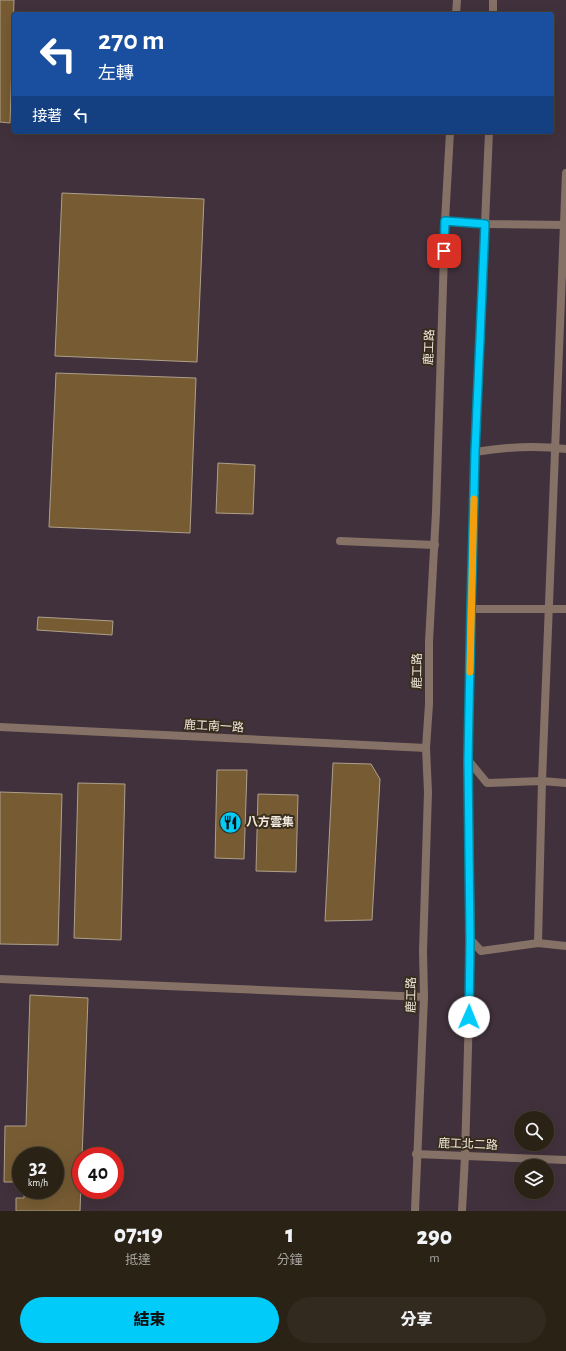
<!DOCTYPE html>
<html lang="zh-TW">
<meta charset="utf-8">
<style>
:root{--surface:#2a2215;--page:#322a1e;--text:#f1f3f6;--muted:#a5a4a0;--line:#463f34;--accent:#00cbf9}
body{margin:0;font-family:"Alegreya Sans","Noto Sans TC",sans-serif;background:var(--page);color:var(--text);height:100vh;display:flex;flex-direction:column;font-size:15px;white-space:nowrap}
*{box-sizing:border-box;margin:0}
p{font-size:13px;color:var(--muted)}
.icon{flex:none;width:22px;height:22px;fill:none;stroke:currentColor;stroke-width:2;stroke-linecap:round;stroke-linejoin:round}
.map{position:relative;height:1211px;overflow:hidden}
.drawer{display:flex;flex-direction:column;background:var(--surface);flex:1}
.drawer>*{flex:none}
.guide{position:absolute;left:12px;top:12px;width:542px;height:122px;border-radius:4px;box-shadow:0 4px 16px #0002,0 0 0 1px var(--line);background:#1a4fa0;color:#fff;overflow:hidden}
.controls{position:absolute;left:514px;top:1111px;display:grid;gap:8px}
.controls a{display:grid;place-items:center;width:40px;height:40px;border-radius:50%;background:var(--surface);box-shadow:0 4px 16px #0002,0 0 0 1px var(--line);font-size:20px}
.speed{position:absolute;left:12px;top:1147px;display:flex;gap:8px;font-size:20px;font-weight:700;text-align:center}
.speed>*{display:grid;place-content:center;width:52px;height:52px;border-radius:50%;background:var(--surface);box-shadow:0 4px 16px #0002,0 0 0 1px var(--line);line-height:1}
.speed small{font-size:10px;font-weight:400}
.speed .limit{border:6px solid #d22;background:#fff;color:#111}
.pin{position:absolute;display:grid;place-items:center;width:34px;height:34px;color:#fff;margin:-17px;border-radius:8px;box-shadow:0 2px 6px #0006}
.me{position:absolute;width:44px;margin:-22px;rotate:1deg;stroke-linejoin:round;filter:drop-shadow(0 0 3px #0008)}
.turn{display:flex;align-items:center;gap:14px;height:84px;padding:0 20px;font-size:18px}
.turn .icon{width:52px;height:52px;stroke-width:2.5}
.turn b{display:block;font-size:28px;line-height:34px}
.then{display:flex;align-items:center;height:38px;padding:0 20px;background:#0003;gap:8px;font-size:15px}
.eta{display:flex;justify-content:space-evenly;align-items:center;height:68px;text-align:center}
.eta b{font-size:24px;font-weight:800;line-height:28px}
.action{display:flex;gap:8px;margin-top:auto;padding:8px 20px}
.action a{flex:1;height:46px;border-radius:24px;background:var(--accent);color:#111;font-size:16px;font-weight:800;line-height:46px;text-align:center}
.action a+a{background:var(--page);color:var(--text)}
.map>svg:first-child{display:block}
.industrial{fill:#41313c;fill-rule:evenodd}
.building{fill:#775c33;stroke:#aea08c}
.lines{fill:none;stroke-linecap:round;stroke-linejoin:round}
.service{stroke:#857166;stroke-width:8}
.minor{stroke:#857166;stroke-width:8}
.tertiary{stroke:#857166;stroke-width:8}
.route-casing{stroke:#0084a2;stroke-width:10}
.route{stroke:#00cbf9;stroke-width:7}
.slow{stroke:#f59e0b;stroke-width:7}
.labels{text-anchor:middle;stroke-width:4;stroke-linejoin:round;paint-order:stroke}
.street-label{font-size:12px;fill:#f2eae0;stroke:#382d1c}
.poi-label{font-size:12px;font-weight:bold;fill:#f2eae0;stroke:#382d1c;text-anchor:start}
</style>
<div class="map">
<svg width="566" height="1211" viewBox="0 0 566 1211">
<rect width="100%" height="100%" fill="#382d1c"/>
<path class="industrial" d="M 0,0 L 566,0 L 566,1211 L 0,1211 ZM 14,14 L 552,14 L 552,132 L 14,132 ZM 521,1118 L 547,1118 L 547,1144 L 521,1144 ZM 21,1156 L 55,1156 L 55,1190 L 21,1190 ZM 81,1156 L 115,1156 L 115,1190 L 81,1190 ZM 521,1166 L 547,1166 L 547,1192 L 521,1192 Z"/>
<path class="building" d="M 0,0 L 14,0 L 10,123 L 0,122 Z
M 62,193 L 204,199 L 197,362 L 55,356 Z
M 56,373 L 196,378 L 190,533 L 49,527 Z
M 218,463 L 255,465 L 253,514 L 216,513 Z
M 38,617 L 113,621 L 112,635 L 37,630 Z
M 333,763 L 371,764 L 380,779 L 372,920 L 325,921 Z
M 217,770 L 247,770 L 244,859 L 215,858 Z
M 78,783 L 125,784 L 121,940 L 74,938 Z
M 0,792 L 62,794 L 58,945 L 0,944 Z
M 258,794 L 298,795 L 296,872 L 256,871 Z
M 30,995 L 88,998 L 80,1211 L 16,1211 L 16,1198 L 24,1198 L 24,1190 L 55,1190 L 55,1156 L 21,1156 L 21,1182 L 4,1182 L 5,1126 L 26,1126 Z"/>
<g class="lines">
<path class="service" d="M 445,221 L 485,224 L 566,225
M 475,452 C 505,447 536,445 566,449
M 340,541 L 435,545
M 471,609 L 566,609
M 468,760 L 487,783 L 542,781 L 566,783
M 471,940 L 481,951 L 538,943 L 566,946
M 538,943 L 542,781 L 566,173
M 0,979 L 424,997"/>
<path class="minor" d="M 0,727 L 426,748
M 416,1154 L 566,1160"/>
<path class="tertiary" d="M 456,14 L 457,0
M 493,14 L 493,0
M 415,1211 L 424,997 L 423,951 L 428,792 L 426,748 L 429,704 L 429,642 L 436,512 L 445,221 L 450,132
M 462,1211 L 465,1156 L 471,940 L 468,760 L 471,609 L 475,452 L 489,132"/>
</g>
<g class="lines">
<defs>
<path id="route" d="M 444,251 L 445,221 L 485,224 L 475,452 L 471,609 L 468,760 L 470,940 L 469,1017"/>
</defs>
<use href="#route" class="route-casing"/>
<use href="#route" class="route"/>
<path class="slow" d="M 470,672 L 474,499"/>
</g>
<defs>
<symbol id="restaurant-disc" viewBox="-11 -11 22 22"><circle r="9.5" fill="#00cbf9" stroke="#382d1c"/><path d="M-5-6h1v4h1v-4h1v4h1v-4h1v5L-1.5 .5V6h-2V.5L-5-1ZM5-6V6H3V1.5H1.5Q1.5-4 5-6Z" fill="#111"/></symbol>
</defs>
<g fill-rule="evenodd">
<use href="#restaurant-disc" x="218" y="810" width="25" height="25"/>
</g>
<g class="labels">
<g class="street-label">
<text transform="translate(429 347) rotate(-88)" y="4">鹿工路</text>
<text transform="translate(417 671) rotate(-89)" y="4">鹿工路</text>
<text transform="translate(214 726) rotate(3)" y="4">鹿工南一路</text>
<text transform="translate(411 995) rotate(-89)" y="4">鹿工路</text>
<text transform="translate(468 1144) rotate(2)" y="4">鹿工北二路</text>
</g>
<g class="poi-label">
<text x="246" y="826">八方雲集</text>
</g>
</g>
</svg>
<div class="controls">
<a><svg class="icon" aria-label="search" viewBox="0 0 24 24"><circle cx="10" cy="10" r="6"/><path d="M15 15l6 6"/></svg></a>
<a><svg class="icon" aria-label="layers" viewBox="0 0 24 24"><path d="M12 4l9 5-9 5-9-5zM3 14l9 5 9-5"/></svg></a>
</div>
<div class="speed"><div>32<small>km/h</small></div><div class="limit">40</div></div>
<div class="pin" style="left:444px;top:251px;background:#d93025"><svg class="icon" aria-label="arrive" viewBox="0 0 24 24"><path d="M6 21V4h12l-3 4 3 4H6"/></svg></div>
<svg class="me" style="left:469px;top:1017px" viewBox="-20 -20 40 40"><circle r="19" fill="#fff"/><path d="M0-13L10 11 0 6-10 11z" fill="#00cbf9"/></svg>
<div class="guide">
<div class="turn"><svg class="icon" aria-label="left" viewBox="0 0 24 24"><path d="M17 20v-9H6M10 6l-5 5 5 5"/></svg><div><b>270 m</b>左轉</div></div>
<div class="then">接著<svg class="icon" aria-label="left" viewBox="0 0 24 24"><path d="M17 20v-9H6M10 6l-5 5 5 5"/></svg></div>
</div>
</div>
<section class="drawer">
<div class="eta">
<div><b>07:19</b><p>抵達</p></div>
<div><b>1</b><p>分鐘</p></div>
<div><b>290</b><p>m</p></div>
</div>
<div class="action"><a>結束</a><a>分享</a></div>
</section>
